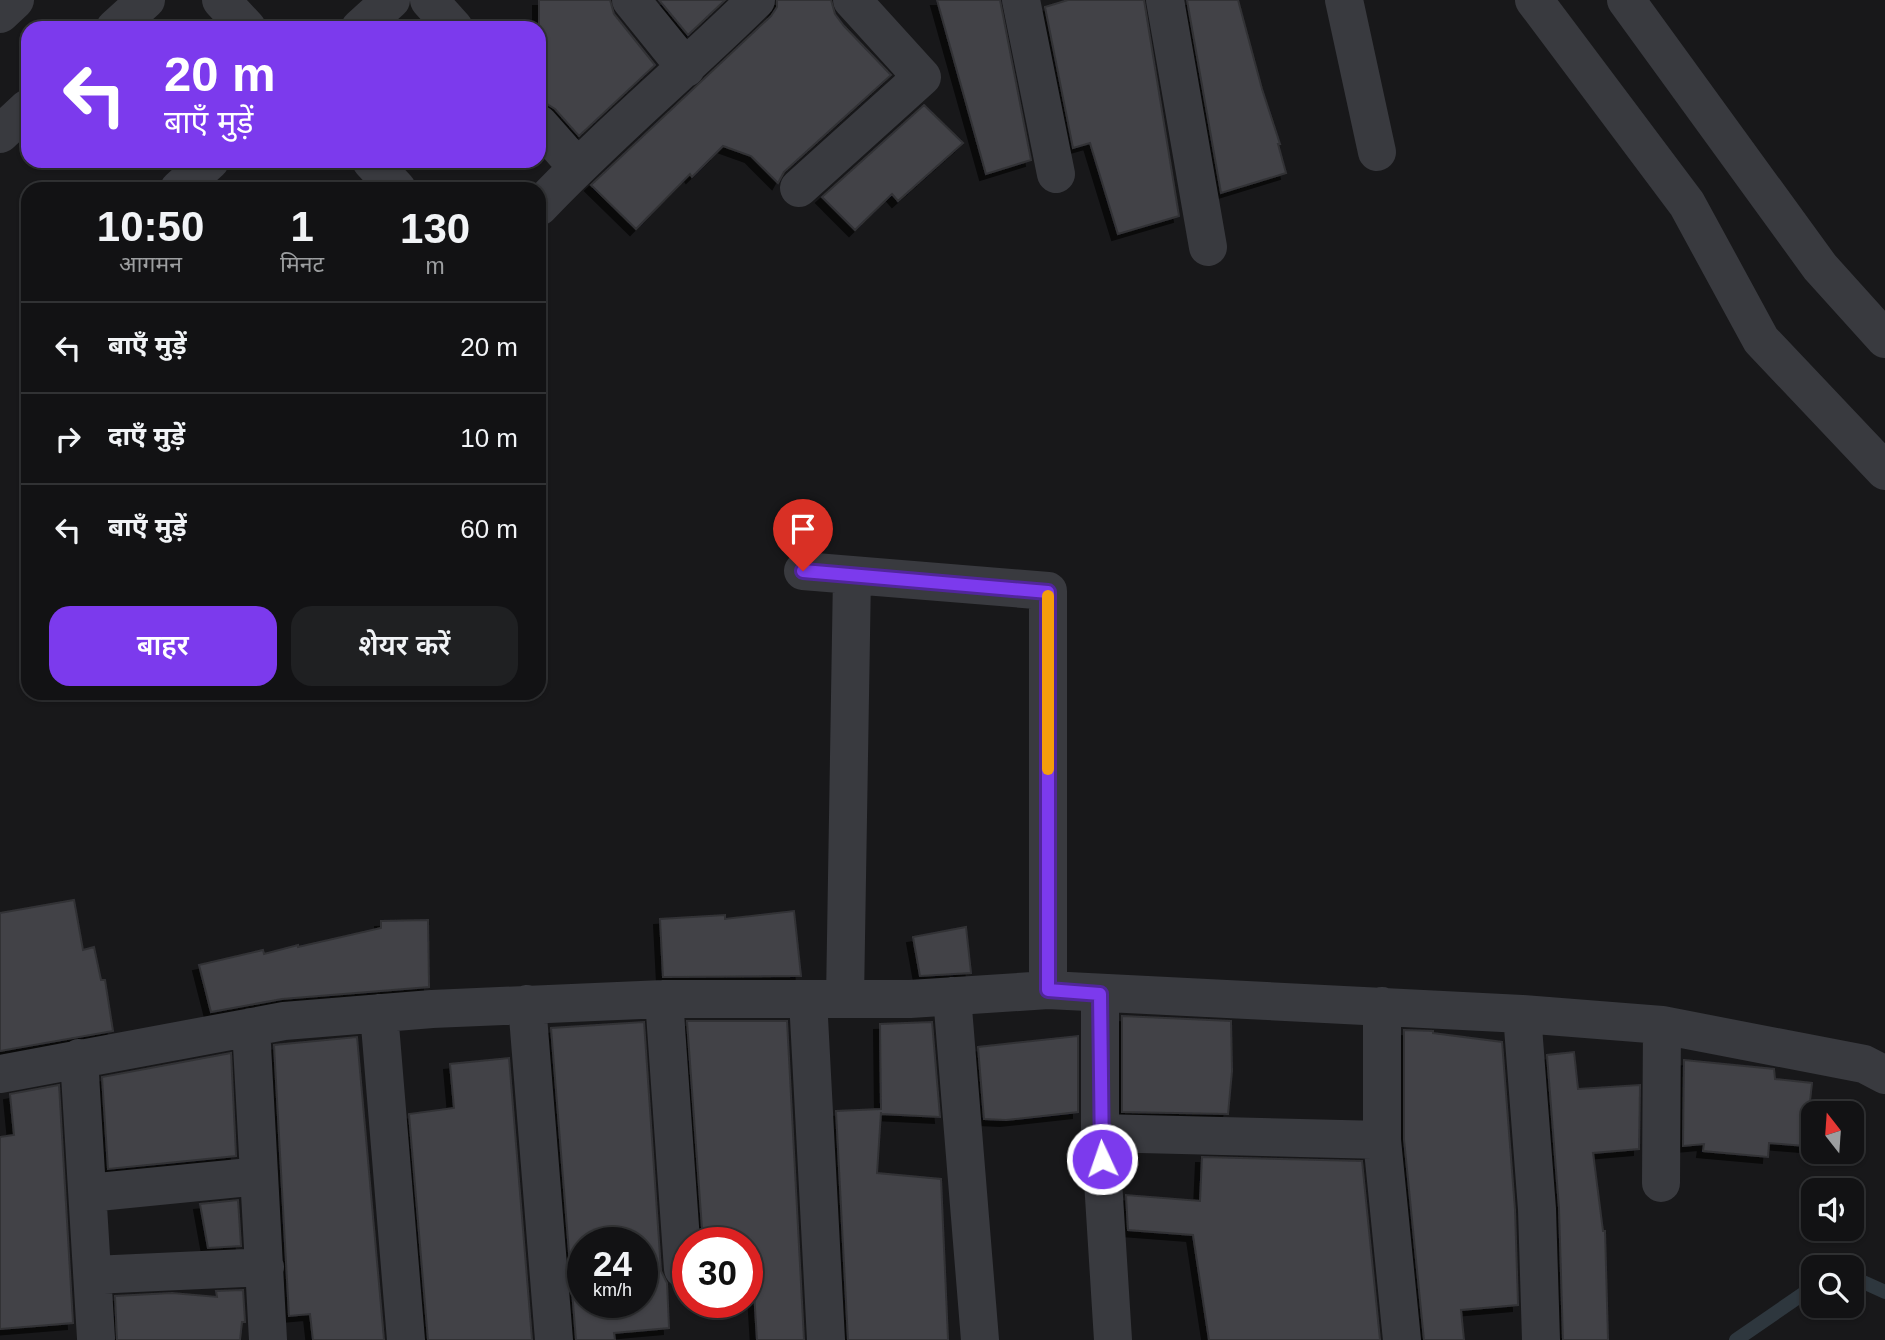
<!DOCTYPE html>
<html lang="hi">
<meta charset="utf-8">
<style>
:root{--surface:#121214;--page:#1f2022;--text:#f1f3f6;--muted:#9c9ea0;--line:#313234;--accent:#7c3aed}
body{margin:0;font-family:Helvetica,"Noto Sans Devanagari",sans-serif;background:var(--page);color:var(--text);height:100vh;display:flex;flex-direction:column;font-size:26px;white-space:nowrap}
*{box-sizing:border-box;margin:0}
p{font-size:23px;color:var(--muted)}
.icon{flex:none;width:38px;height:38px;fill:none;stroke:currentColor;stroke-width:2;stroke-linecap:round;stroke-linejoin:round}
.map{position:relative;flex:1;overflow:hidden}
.drawer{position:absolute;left:21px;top:182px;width:525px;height:518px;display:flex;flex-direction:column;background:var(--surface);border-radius:21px;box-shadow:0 2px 5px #0004,0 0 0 2px var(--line)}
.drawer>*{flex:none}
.top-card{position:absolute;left:21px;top:21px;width:525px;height:147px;border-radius:21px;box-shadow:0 2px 5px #0004,0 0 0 2px var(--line);background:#7c3aed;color:#fff;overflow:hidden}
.needle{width:46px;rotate:343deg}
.tools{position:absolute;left:1801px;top:1101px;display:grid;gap:14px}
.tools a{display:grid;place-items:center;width:63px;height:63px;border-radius:14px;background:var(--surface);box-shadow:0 2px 5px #0004,0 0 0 2px var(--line);font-size:35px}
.speed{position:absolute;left:567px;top:1227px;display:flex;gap:14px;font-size:35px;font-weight:700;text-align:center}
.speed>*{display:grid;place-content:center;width:91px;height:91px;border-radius:50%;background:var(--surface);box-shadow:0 2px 5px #0004,0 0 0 2px var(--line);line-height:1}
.speed small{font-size:18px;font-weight:400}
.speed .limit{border:10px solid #d22;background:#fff;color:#111}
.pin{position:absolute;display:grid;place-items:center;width:60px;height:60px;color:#fff;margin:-72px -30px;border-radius:50% 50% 50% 0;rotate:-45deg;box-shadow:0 0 7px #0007}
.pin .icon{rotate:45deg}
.me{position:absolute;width:77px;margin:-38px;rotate:357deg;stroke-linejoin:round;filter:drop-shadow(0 0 5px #0008)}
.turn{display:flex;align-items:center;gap:24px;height:147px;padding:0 28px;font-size:32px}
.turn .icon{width:91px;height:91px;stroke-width:2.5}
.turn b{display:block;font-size:49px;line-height:60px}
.eta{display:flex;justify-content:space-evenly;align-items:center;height:119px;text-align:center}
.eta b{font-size:42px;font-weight:600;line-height:49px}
.button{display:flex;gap:14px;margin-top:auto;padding:14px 28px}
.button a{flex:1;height:80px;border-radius:21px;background:var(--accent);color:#fff;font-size:28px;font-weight:600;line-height:80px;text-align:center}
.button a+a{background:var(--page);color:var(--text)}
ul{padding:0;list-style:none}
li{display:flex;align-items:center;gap:21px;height:91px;padding:0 28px;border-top:2px solid var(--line)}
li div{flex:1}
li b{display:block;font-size:26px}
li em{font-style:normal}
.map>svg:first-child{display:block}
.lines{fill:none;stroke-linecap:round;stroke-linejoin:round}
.stream{stroke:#2e373e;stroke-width:14}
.building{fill:#424347;stroke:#323236;stroke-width:2;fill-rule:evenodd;filter:url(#shadow)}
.street{stroke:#393a3f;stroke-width:38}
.route-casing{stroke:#51269a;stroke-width:18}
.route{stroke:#7c3aed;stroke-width:12}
.slow{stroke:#f59e0b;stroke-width:12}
</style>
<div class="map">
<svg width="1885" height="1340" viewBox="0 0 1885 1340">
<defs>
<filter id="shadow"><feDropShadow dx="-6" dy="6" stdDeviation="0" flood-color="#0009"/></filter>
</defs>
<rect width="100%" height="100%" fill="#18181a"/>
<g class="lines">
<path class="stream" d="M 1852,1277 L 1885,1292
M 1736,1340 L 1813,1287"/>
</g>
<path class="building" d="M 539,0 L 610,0 L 614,14 L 655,65 L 579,136 L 555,109 L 547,104 L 539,103 Z
M 659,0 L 725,0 L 688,35 Z
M 777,0 L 831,0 L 835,14 L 844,26 L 891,75 L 784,172 L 778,183 L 751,156 L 723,146 L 692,177 L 690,174 L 636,229 L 591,185 L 771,16 L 777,7 Z
M 937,0 L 1000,0 L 1031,160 L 986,174 Z
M 1068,0 L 1144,0 L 1179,216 L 1118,234 L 1090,143 L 1073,148 L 1045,7 Z
M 1187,0 L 1238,0 L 1262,89 L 1280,144 L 1278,144 L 1286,173 L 1221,193 Z
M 924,105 L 963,143 L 898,201 L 892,194 L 855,230 L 822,197 Z
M 74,900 L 83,950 L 94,947 L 101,980 L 105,980 L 113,1031 L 0,1051 L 0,913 Z
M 794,911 L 801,976 L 663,977 L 660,919 L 725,915 L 725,919 Z
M 428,920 L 429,987 L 282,999 L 211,1012 L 199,965 L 263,950 L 264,954 L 298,945 L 298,947 L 381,928 L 381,921 Z
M 966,927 L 971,973 L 920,976 L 913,937 Z
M 1122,1016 L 1231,1021 L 1232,1071 L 1228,1114 L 1122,1112 Z
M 687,1021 L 787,1021 L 804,1340 L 757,1340 L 751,1242 L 703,1242 Z
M 644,1022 L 661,1271 L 667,1283 L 669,1328 L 614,1333 L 615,1340 L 576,1340 L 551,1028 ZM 583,1242 L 642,1242 L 642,1302 L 583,1302 Z
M 932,1022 L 940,1117 L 881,1114 L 881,1112 L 877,1173 L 941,1179 L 948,1340 L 848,1340 L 836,1111 L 881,1109 L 880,1024 Z
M 1404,1030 L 1433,1031 L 1433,1033 L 1502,1042 L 1515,1210 L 1518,1305 L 1461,1310 L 1464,1340 L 1424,1340 L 1404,1139 Z
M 1078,1036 L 1078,1112 L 1006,1120 L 984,1119 L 978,1047 Z
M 357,1037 L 384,1340 L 313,1340 L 310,1314 L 289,1316 L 274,1045 Z
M 1574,1052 L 1578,1089 L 1640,1085 L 1639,1149 L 1593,1153 L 1603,1231 L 1605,1231 L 1608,1340 L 1563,1340 L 1559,1208 L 1547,1055 Z
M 231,1053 L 236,1156 L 108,1169 L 102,1077 Z
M 509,1058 L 532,1340 L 428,1340 L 409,1114 L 454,1108 L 450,1064 Z
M 1684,1060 L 1774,1069 L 1775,1079 L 1812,1083 L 1805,1146 L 1769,1143 L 1768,1157 L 1703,1151 L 1704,1144 L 1683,1146 Z
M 59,1085 L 73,1323 L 0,1329 L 0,1137 L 14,1135 L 10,1094 Z
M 1202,1157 L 1362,1161 L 1380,1340 L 1209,1340 L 1193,1235 L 1128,1230 L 1126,1195 L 1200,1201 Z
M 238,1200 L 241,1246 L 208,1248 L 200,1204 Z
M 243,1290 L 245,1322 L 242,1322 L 240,1340 L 117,1340 L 115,1296 L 172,1293 L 217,1297 L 216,1291 Z"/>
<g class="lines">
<path class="street" d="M 221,0 L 247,28
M 429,0 L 454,28
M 631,0 L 686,68
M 1021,0 L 1056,174
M 1165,0 L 1208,247
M 1344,0 L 1377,152
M 1534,0 L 1687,204 L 1761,340 L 1885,471
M 1626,0 L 1820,267 L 1885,339
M 0,14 L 15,0
M 115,28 L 146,0
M 360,28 L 391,0
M 539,124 L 577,167
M 0,134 L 28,108
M 371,161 L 397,189
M 799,188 L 922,77 L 852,0
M 179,189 L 210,161
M 539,207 C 608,134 685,70 756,0
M 803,571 L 1048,591 L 1048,990
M 1100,994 L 1100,1133 L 1113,1340
M 952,996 L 980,1340
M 664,999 L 683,1269
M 808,999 L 826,1340
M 845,999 L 852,575
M 527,1004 L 554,1340
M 1382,1006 L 1382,1140 L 1402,1340
M 379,1013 L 406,1340
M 1522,1014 L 1537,1209 L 1541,1340
M 251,1027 L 268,1340
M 79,1058 L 96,1338
M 0,1074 L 284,1021 L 432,1009 L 664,999 L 910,999 L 1048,990 L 1522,1014 L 1662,1025 L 1864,1064 L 1885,1075
M 1100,1133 L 1382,1140
M 1661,1183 L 1662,1025
M 88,1193 L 259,1176
M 93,1275 L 265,1267"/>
</g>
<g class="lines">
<defs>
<path id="route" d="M 803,571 L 1048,592 L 1048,990 L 1100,994 L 1102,1159"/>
</defs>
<use href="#route" class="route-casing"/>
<use href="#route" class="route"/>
<path class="slow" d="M 1048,769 L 1048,596"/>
</g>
</svg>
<div class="tools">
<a><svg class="needle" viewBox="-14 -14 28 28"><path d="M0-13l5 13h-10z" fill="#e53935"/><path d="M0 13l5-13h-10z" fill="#9c9ea0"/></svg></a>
<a><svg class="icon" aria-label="sound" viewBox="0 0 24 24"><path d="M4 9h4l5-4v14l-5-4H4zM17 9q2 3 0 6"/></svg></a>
<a><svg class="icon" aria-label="search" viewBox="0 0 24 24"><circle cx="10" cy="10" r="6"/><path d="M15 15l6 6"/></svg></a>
</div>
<div class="speed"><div>24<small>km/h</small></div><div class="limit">30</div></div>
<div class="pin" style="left:803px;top:571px;background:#d93025"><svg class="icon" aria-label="arrive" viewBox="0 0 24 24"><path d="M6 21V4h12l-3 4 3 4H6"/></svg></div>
<svg class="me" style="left:1102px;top:1159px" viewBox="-20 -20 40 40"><circle r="17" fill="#7c3aed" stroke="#fff" stroke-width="3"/><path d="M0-11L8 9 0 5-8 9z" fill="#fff"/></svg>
<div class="top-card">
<div class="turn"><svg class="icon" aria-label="left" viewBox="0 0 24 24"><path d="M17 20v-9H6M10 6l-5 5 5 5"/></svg><div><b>20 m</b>बाएँ मुड़ें</div></div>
</div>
<section class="drawer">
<div class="eta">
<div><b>10:50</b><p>आगमन</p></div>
<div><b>1</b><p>मिनट</p></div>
<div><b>130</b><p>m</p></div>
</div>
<ul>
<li><svg class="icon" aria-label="left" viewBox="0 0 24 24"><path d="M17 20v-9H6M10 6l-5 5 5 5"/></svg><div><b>बाएँ मुड़ें</b></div><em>20 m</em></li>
<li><svg class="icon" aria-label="right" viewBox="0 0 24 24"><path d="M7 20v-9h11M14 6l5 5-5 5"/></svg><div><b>दाएँ मुड़ें</b></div><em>10 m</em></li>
<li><svg class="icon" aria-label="left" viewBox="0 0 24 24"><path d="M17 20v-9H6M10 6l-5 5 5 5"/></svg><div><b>बाएँ मुड़ें</b></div><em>60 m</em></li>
</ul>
<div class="button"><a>बाहर</a><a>शेयर करें</a></div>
</section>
</div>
